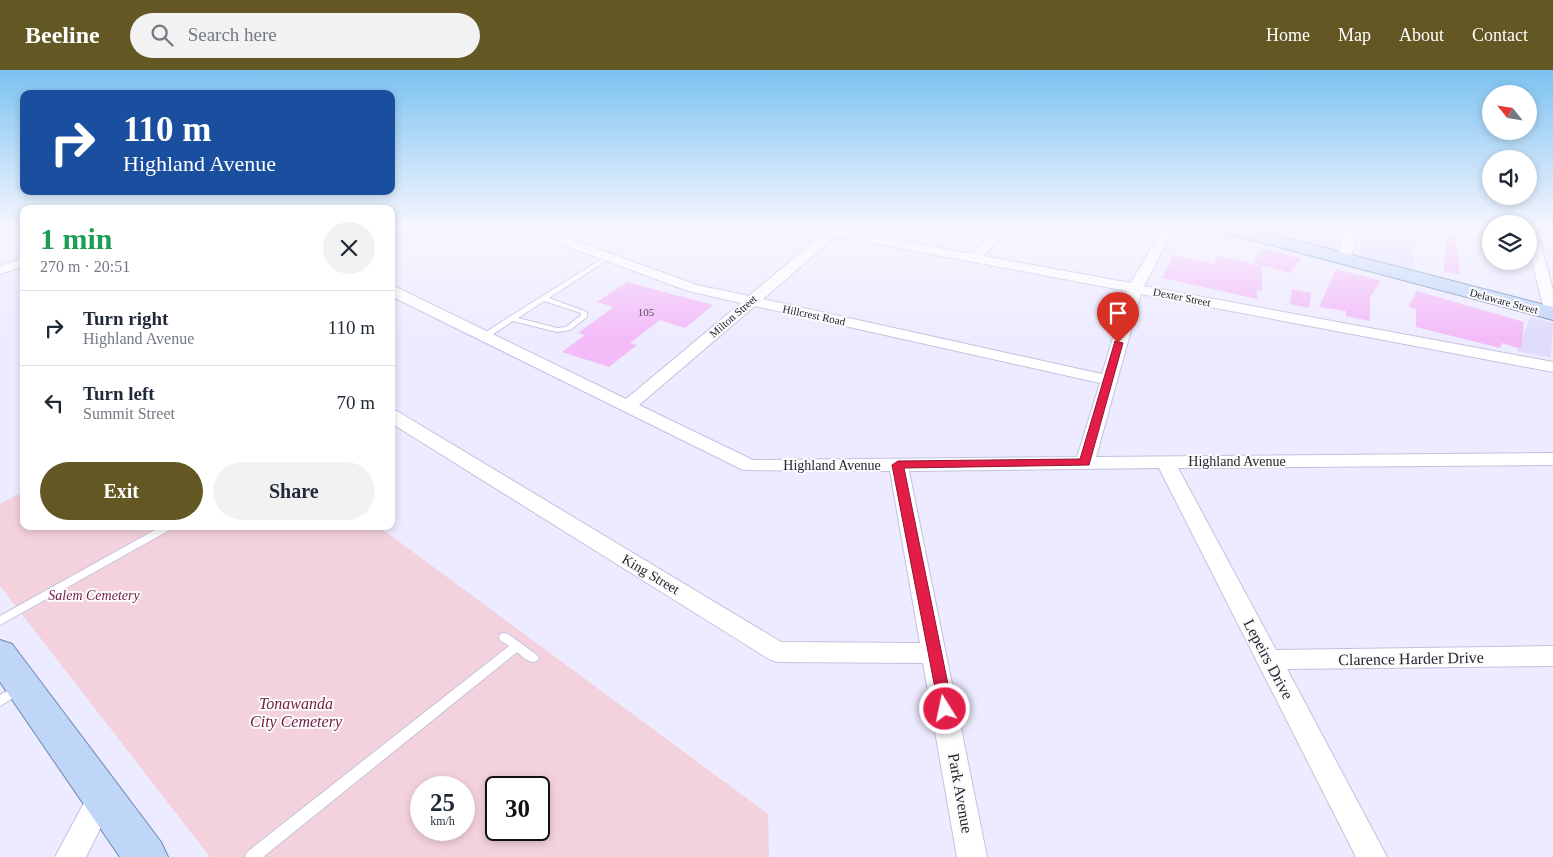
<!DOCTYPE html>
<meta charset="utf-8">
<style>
:root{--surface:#fff;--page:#f2f2f3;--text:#1f2937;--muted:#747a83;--line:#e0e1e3;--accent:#635724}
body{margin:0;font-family:Georgia,serif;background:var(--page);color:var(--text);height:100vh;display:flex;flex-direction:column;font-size:19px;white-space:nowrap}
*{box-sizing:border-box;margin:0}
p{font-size:16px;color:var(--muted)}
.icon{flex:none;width:28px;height:28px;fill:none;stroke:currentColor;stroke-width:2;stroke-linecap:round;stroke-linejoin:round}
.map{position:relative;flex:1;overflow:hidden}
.sheet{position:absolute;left:20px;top:135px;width:375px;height:325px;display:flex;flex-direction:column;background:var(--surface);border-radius:10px;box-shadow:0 2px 8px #0003}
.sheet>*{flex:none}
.banner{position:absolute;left:20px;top:20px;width:375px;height:105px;border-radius:10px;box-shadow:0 2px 8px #0003;background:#1a4fa0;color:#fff;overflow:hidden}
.needle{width:32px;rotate:300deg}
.controls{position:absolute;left:1482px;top:15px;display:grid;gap:10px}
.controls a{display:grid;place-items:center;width:55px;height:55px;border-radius:50%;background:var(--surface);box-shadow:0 2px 8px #0003;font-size:25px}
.speed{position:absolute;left:410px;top:706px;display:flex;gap:10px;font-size:25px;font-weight:700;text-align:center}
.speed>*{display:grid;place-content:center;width:65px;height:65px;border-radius:50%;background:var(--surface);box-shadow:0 2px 8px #0003;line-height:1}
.speed small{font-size:12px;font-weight:400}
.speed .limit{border:2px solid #111;border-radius:8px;background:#fff;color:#111}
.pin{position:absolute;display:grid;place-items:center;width:42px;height:42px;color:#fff;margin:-51px -21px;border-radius:50% 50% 50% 0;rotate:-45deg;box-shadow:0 0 5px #0007}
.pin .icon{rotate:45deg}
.me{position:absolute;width:55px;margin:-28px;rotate:350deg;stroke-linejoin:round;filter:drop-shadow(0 0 4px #0008)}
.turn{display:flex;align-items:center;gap:18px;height:105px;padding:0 20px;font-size:22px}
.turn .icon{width:65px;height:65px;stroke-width:2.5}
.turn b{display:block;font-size:35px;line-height:42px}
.round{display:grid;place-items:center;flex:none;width:52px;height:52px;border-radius:26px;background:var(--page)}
.head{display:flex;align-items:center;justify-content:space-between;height:85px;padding:0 20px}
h1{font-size:30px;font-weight:700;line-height:38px;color:#1e9e55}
.primary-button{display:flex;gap:10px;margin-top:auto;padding:10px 20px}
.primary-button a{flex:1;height:58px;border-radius:30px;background:var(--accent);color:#fff;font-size:20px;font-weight:700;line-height:58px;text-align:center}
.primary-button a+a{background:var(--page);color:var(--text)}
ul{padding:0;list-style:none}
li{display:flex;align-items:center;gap:15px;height:75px;padding:0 20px;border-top:1px solid var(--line)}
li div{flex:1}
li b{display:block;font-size:19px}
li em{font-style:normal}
header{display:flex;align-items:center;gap:30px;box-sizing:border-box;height:70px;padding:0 25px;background:var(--accent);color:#fff}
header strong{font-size:24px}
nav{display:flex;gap:28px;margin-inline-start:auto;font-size:18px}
.search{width:350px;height:45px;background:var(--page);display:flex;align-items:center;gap:12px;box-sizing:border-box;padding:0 18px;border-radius:28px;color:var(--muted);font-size:19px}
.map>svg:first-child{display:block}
.built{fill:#e0ddfc}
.green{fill:#f4d2dd;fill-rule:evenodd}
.building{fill:#f3bbf8}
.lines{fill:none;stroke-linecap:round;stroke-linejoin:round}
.lane-casing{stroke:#c4c0df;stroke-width:2}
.street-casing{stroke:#c4c0df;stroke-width:2}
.primary-casing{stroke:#6e87b0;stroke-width:2}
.lane{fill:#fff;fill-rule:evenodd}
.street{fill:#fff;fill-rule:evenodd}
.primary{fill:#bfd6f8;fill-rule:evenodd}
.route{fill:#e11d48;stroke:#92132f}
.labels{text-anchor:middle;stroke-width:4;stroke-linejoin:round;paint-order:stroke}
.far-street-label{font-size:11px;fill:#272631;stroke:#fbfbfb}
.number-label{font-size:11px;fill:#5a4b63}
.street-label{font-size:14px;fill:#272631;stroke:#fbfbfb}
.park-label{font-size:14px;font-style:italic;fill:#721b43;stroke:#fbfbfb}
.near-street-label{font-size:16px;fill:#272631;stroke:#fbfbfb}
.near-park-label{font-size:16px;font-style:italic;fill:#721b43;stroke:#fbfbfb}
</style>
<header>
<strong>Beeline</strong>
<div class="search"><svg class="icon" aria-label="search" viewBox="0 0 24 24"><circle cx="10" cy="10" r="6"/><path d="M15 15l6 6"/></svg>Search here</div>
<nav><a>Home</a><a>Map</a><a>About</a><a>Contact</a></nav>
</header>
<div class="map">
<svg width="1553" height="787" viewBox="0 0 1553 787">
<rect width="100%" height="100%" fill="#edebff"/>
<path class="built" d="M 1258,157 L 1337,157 L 1332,178 L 1258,159 Z
M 1363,161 L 1414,171 L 1415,200 L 1360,185 Z
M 1530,247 L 1553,253 L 1551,288 L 1517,281 Z"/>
<path class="green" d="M 24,421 L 24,456 L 378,456 L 768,744 L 769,787 L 210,787 L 0,516 L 0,434 ZM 421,718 L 464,718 L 464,760 L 421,760 ZM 496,718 L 539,718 L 539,760 L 496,760 Z"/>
<path class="building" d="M 1446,157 L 1455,157 L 1460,204 L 1444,201 Z
M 1263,179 L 1279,182 L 1301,189 L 1290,203 L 1253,193 Z
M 1173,185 L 1213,194 L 1218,186 L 1262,196 L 1262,221 L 1257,220 L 1257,229 L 1162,208 Z
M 1336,199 L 1381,211 L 1370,227 L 1370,251 L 1346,246 L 1346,241 L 1319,237 Z
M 627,212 L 713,235 L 685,258 L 660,250 L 630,273 L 637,275 L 609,297 L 562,282 L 585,265 L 578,263 L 614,237 L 597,232 Z
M 1292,219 L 1311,223 L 1309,238 L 1290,234 Z
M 1417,221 L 1524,252 L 1521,279 L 1502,273 L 1500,278 L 1416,257 L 1416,239 L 1408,237 Z"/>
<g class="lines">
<defs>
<path id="lane" d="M 608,185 L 611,187 L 610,188 L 549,228 L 587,242 L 587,247 L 570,260 L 557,262 L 513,251 L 487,268 L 481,268 L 480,266 L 509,247 ZM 544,231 L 581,243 L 581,245 L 566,257 L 557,258 L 518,248 Z
M 162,456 L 175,456 L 173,458 L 0,555 L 0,546 Z
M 504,563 L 508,564 L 537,585 L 539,588 L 537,591 C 529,594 523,587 517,582 L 263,787 L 245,787 L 247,782 L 509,576 L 500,570 L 499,567 L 500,564 Z
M 19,614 L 23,616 L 25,619 L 23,622 L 0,636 L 0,625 Z"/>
<path id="street" d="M 521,157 L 537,157 L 697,215 L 749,226 L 824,163 L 806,160 L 804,157 L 845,157 L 843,160 L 972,184 L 998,157 L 1010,157 L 984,186 L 1131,213 L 1163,157 L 1175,157 L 1144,216 L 1553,292 L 1553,302 L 1141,224 L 1096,387 L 1553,383 L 1553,395 L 1178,398 L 1276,580 L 1553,576 L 1553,596 L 1287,599 L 1387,787 L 1356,787 L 1159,398 L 909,401 L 987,787 L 957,787 L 923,593 L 777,592 L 769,589 L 391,353 L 391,340 L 397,341 L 781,572 L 920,573 L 890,401 L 743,400 L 391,226 L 391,216 L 396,217 L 626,329 L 741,233 L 688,221 L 523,160 ZM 836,166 L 1127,221 L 1102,304 L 763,229 ZM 755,236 L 1100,313 L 1077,387 L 753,390 L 639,335 Z
M 1344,157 L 1356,157 L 1352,189 L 1345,193 L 1338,189 Z
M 1529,157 L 1536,157 L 1553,220 L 1553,248 L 1547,247 L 1545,244 L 1529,178 Z
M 24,188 L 24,196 L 0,204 L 0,196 Z
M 102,714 L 112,718 L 116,727 L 86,787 L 55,787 L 92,718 Z"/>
<path id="primary" d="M 1215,157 L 1244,157 L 1553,237 L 1553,250 L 1218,161 Z
M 0,570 L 12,574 L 161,772 L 168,787 L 120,787 L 0,612 Z"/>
</defs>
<use href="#lane" class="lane-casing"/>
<use href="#street" class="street-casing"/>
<use href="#primary" class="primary-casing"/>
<use href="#lane" class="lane"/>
<use href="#street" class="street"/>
<use href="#primary" class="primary"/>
</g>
<linearGradient id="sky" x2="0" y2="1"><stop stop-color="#7bc2f0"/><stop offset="0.59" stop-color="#f7f6ff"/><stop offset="1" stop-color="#f7f6ff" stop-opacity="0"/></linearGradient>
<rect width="1553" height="267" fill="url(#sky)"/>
<path class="route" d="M 1115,271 L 1123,273 L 1089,395 L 904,398 L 953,639 L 951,644 L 945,646 L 940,644 L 892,395 L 898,391 L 1080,389 Z"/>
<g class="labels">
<g class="far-street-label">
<text transform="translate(1182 227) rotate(11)" y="4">Dexter Street</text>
<text transform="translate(1504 231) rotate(15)" y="4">Delaware Street</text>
<text transform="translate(814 245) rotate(12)" y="4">Hillcrest Road</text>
<text transform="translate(733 246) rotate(-41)" y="4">Milton Street</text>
</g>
<g class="number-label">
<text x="646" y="246">105</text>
</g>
<g class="street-label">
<text x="1237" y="396">Highland Avenue</text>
<text x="832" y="400">Highland Avenue</text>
<text transform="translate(651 504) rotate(31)" y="5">King Street</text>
</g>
<g class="park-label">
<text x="94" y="530">Salem Cemetery</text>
</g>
<g class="near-street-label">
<text transform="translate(1411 588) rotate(-1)" y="6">Clarence Harder Drive</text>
<text transform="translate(1269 589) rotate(62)" y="6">Lepeirs Drive</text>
<text transform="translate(961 723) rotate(80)" y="6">Park Avenue</text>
</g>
<g class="near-park-label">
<text x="296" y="639">Tonawanda<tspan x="296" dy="18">City Cemetery</tspan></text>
</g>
</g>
</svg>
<div class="controls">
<a><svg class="needle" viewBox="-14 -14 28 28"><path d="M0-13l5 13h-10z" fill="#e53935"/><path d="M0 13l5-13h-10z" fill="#747a83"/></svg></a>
<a><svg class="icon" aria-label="sound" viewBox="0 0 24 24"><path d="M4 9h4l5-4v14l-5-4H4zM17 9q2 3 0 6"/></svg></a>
<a><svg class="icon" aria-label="layers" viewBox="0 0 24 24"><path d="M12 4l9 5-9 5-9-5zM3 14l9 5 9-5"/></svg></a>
</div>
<div class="speed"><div>25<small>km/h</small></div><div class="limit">30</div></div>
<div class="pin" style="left:1118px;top:273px;background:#d93025"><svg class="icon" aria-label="arrive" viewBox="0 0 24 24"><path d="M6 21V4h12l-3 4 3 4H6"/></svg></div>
<svg class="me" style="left:945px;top:639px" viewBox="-20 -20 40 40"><circle r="17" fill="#e11d48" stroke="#fff" stroke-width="3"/><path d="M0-11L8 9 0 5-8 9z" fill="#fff"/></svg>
<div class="banner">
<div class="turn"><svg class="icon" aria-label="right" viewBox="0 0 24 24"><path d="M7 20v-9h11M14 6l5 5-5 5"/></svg><div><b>110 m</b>Highland Avenue</div></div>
</div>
<section class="sheet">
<div class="head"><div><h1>1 min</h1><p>270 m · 20:51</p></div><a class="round"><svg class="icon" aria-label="close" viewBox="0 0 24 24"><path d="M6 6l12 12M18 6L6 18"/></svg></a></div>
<ul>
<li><svg class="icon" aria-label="right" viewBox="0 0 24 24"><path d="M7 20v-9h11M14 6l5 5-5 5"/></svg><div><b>Turn right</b><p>Highland Avenue</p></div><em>110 m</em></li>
<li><svg class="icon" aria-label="left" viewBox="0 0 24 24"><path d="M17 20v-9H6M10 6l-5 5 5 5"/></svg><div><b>Turn left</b><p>Summit Street</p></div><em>70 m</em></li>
</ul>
<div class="primary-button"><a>Exit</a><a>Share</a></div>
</section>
</div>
